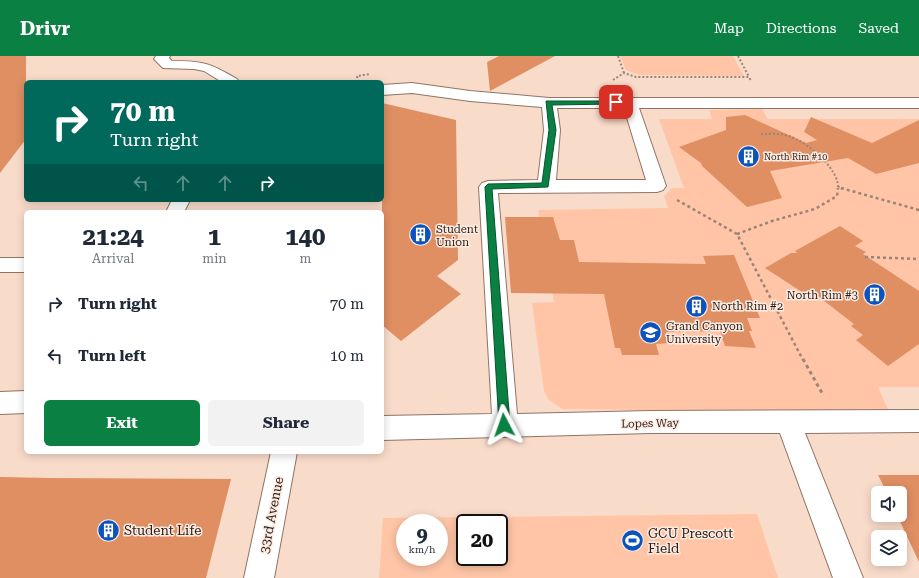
<!DOCTYPE html>
<style>
:root{--surface:#fff;--page:#f2f2f3;--text:#1f2937;--muted:#747a83;--accent:#0b8043}
body{margin:0;font-family:"Roboto Serif",serif;background:var(--page);color:var(--text);height:100vh;display:flex;flex-direction:column;font-size:15px;white-space:nowrap}
*{box-sizing:border-box;margin:0}
p{font-size:13px;color:var(--muted)}
.icon{flex:none;width:22px;height:22px;fill:none;stroke:currentColor;stroke-width:2;stroke-linecap:round;stroke-linejoin:round}
.map{position:relative;flex:1;overflow:hidden}
.side{position:absolute;left:24px;top:154px;width:360px;height:244px;display:flex;flex-direction:column;background:var(--surface);border-radius:6px;box-shadow:0 2px 10px #0003}
.side>*{flex:none}
.guide{position:absolute;left:24px;top:24px;width:360px;height:122px;border-radius:6px;box-shadow:0 2px 10px #0003;background:#00695c;color:#fff;overflow:hidden}
.controls{position:absolute;left:871px;top:430px;display:grid;gap:8px}
.controls a{display:grid;place-items:center;width:36px;height:36px;border-radius:6px;background:var(--surface);box-shadow:0 2px 10px #0003;font-size:20px}
.speed{position:absolute;left:396px;top:458px;display:flex;gap:8px;font-size:20px;font-weight:700;text-align:center}
.speed>*{display:grid;place-content:center;width:52px;height:52px;border-radius:50%;background:var(--surface);box-shadow:0 2px 10px #0003;line-height:1}
.speed small{font-size:10px;font-weight:400}
.speed .limit{border:2px solid #111;border-radius:6px;background:#fff;color:#111}
.pin{position:absolute;display:grid;place-items:center;width:34px;height:34px;color:#fff;margin:-17px;border-radius:8px;box-shadow:0 2px 6px #0006}
.me{position:absolute;width:44px;margin:-22px;rotate:356deg;stroke-linejoin:round;filter:drop-shadow(0 0 3px #0008)}
.turn{display:flex;align-items:center;gap:14px;height:84px;padding:0 20px;font-size:18px}
.turn .icon{width:52px;height:52px;stroke-width:2.5}
.turn b{display:block;font-size:28px;line-height:34px}
.lanes{display:flex;align-items:center;height:38px;padding:0 20px;background:#0003;justify-content:center;gap:20px;direction:ltr}
.lanes .off{opacity:.35}
.eta{display:flex;justify-content:space-evenly;align-items:center;height:68px;text-align:center}
.eta b{font-size:24px;font-weight:700;line-height:28px}
.cta{display:flex;gap:8px;margin-top:auto;padding:8px 20px}
.cta a{flex:1;height:46px;border-radius:6px;background:var(--accent);color:#fff;font-size:16px;font-weight:700;line-height:46px;text-align:center}
.cta a+a{background:var(--page);color:var(--text)}
ul{padding:0;list-style:none}
li{display:flex;align-items:center;gap:12px;height:52px;padding:0 20px}
li div{flex:1}
li b{display:block;font-size:15px}
li em{font-style:normal}
header{display:flex;align-items:center;gap:24px;box-sizing:border-box;height:56px;padding:0 20px;background:var(--accent);color:#fff}
header strong{font-size:19px}
nav{display:flex;gap:22px;margin-inline-start:auto;font-size:14px}
.map>svg:first-child{display:block}
.green{fill:#ffc5a6;fill-rule:evenodd}
.building{fill:#df8f62}
.lines{fill:none;stroke-linecap:round;stroke-linejoin:round}
.minor-casing{stroke:#8f7465;stroke-width:2}
.path-far2{stroke:#9a8579;stroke-width:2;stroke-dasharray:2 2;stroke-linecap:butt}
.path-far1{stroke:#9a8579;stroke-width:2.5;stroke-dasharray:3 3;stroke-linecap:butt}
.path{stroke:#9a8579;stroke-width:3;stroke-dasharray:3.5 3.5;stroke-linecap:butt}
.minor{fill:#fff;fill-rule:evenodd}
.route{fill:#0b8043;stroke:#07532c}
.labels{text-anchor:middle;stroke-width:3;stroke-linejoin:round;paint-order:stroke}
.far-poi-label{font-size:9px;fill:#261b15;stroke:#fdebe1;text-anchor:start}
.poi-label{font-size:11px;fill:#261b15;stroke:#fdebe1;text-anchor:start}
.street-label{font-size:11px;fill:#261b15;stroke:#fdebe1}
.near-street-label{font-size:13px;fill:#261b15;stroke:#fdebe1}
.near-poi-label{font-size:13px;fill:#261b15;stroke:#fdebe1;text-anchor:start}
</style>
<header>
<strong>Drivr</strong>
<nav><a>Map</a><a>Directions</a><a>Saved</a></nav>
</header>
<div class="map">
<svg width="919" height="522" viewBox="0 0 919 522">
<rect width="100%" height="100%" fill="#f9dbca"/>
<path class="green" d="M 620,0 L 733,0 L 744,20 L 639,19 L 626,14 Z
M 762,53 L 768,63 L 919,63 L 919,331 L 878,331 L 888,354 L 807,356 L 562,353 L 548,343 L 544,335 L 532,247 L 554,246 L 538,154 L 668,152 L 664,140 L 672,132 L 684,132 L 659,63 L 712,63 L 709,54 Z
M 757,458 L 778,522 L 379,522 L 383,462 ZM 405,467 L 439,467 L 439,501 L 405,501 ZM 465,467 L 499,467 L 499,501 L 465,501 Z"/>
<path class="building" d="M 0,0 L 26,0 L 26,83 L 0,117 Z
M 499,0 L 555,0 L 490,35 L 487,6 Z
M 382,47 L 456,64 L 458,204 L 437,220 L 461,238 L 401,285 L 382,269 Z
M 745,59 L 806,87 L 817,84 L 804,76 L 811,61 L 872,87 L 919,64 L 919,107 L 876,118 L 848,102 L 770,115 L 782,142 L 747,151 L 702,110 L 701,107 L 679,91 L 726,74 L 726,61 Z
M 505,161 L 553,161 L 560,184 L 574,184 L 579,206 L 706,208 L 703,200 L 734,199 L 760,262 L 747,262 L 752,275 L 749,275 L 756,292 L 725,290 L 720,275 L 666,276 L 669,287 L 656,288 L 659,299 L 622,299 L 620,292 L 615,292 L 604,238 L 511,237 Z
M 840,170 L 863,185 L 855,190 L 866,196 L 863,198 L 919,235 L 919,288 L 888,310 L 856,284 L 863,279 L 851,270 L 854,268 L 810,234 L 805,238 L 765,212 L 791,197 L 797,197 L 795,195 Z
M 878,419 L 919,419 L 919,506 L 897,459 L 900,459 L 900,437 L 887,437 Z
M 0,421 L 51,422 L 231,423 L 206,522 L 0,522 Z"/>
<g class="lines">
<defs>
<path id="minor" d="M 156,0 L 170,0 L 169,2 L 172,5 C 203,5 210,7 237,23 L 239,26 L 222,26 L 204,15 L 194,13 L 163,12 L 154,3 Z
M 412,27 L 470,35 L 549,42 L 919,42 L 919,52 L 639,52 L 666,130 L 663,134 L 657,136 L 498,137 L 517,358 L 651,355 L 919,354 L 919,376 L 805,377 L 863,522 L 833,522 L 780,377 L 651,377 L 382,384 L 382,360 L 492,358 L 479,131 L 482,127 L 488,125 L 538,124 L 544,74 L 542,51 L 470,45 L 412,37 L 382,39 L 382,29 ZM 557,52 L 624,52 L 646,124 L 556,124 L 560,74 Z
M 172,144 L 190,144 L 184,156 L 166,156 Z
M 0,202 L 26,202 L 26,216 L 0,216 Z
M 26,335 L 26,357 L 0,358 L 0,336 Z
M 271,396 L 297,396 L 274,522 L 244,522 Z"/>
</defs>
<use href="#minor" class="minor-casing"/>
<path class="path-far2" d="M 618,0 L 624,17
M 738,0 L 749,21
M 613,24 L 624,17 L 636,21 L 749,21 L 751,25
M 358,26 L 357,20 L 370,18
M 761,78 C 770,78 780,77 789,80 C 807,86 840,113 838,133
M 838,130 L 842,133"/>
<path class="path-far1" d="M 841,132 L 919,154
M 677,144 L 737,178 L 803,304
M 737,178 L 772,165 L 815,153 L 837,140 L 838,132
M 865,201 L 919,203"/>
<path class="path" d="M 803,303 L 822,337"/>
<use href="#minor" class="minor"/>
</g>
<path class="route" d="M 546,45 L 616,45 L 620,46 L 616,48 L 552,49 L 556,74 L 548,131 L 492,133 L 510,369 L 508,372 L 504,373 L 501,372 L 499,369 L 485,131 L 488,128 L 542,127 L 549,74 Z"/>
<defs>
<symbol id="building-disc" viewBox="-11 -11 22 22"><circle r="9.5" fill="#0c53bd" stroke="#fdebe1"/><path d="M-4-6H4V6H1V3H-1V6H-4ZM-2.5-4.3h1.7v1.8h-1.7ZM.8-4.3h1.7v1.8H.8ZM-2.5-1h1.7V.8h-1.7ZM.8-1h1.7V.8H.8Z" fill="#fff"/></symbol>
<symbol id="university-disc" viewBox="-11 -11 22 22"><circle r="9.5" fill="#0c53bd" stroke="#fdebe1"/><path d="M0-5L7-2L0 1L-7-2ZM-4 1L0 2.5L4 1V4Q0 6-4 4Z" fill="#fff"/></symbol>
<symbol id="stadium-disc" viewBox="-11 -11 22 22"><circle r="9.5" fill="#0c53bd" stroke="#fdebe1"/><path d="M0-5a6.5 5 0 1 0 0 10a6.5 5 0 1 0 0-10ZM-3.5-1.8h7v3.6h-7Z" fill="#fff"/></symbol>
</defs>
<g fill-rule="evenodd">
<use href="#building-disc" x="736" y="88" width="25" height="25"/>
<use href="#building-disc" x="408" y="166" width="25" height="25"/>
<use href="#building-disc" x="862" y="226" width="25" height="25"/>
<use href="#building-disc" x="684" y="238" width="25" height="25"/>
<use href="#university-disc" x="638" y="264" width="25" height="25"/>
<use href="#building-disc" x="96" y="462" width="25" height="25"/>
<use href="#stadium-disc" x="620" y="472" width="25" height="25"/>
</g>
<g class="labels">
<g class="far-poi-label">
<text x="764" y="104">North Rim #10</text>
</g>
<g class="poi-label">
<text x="436" y="177">Student<tspan x="436" dy="13">Union</tspan></text>
<text x="858" y="243" text-anchor="end">North Rim #3</text>
<text x="712" y="254">North Rim #2</text>
<text x="666" y="274">Grand Canyon<tspan x="666" dy="13">University</tspan></text>
</g>
<g class="street-label">
<text transform="translate(650 367) rotate(-1)" y="4">Lopes Way</text>
</g>
<g class="near-street-label">
<text transform="translate(271 459) rotate(-79)" y="5">33rd Avenue</text>
</g>
<g class="near-poi-label">
<text x="124" y="479">Student Life</text>
<text x="648" y="482">GCU Prescott<tspan x="648" dy="15">Field</tspan></text>
</g>
</g>
</svg>
<div class="controls">
<a><svg class="icon" aria-label="sound" viewBox="0 0 24 24"><path d="M4 9h4l5-4v14l-5-4H4zM17 9q2 3 0 6"/></svg></a>
<a><svg class="icon" aria-label="layers" viewBox="0 0 24 24"><path d="M12 4l9 5-9 5-9-5zM3 14l9 5 9-5"/></svg></a>
</div>
<div class="speed"><div>9<small>km/h</small></div><div class="limit">20</div></div>
<div class="pin" style="left:616px;top:46px;background:#d93025"><svg class="icon" aria-label="arrive" viewBox="0 0 24 24"><path d="M6 21V4h12l-3 4 3 4H6"/></svg></div>
<svg class="me" style="left:504px;top:369px" viewBox="-20 -20 40 40"><path d="M0-17L14 15 0 8-14 15z" fill="#0b8043" stroke="#fff" stroke-width="4"/></svg>
<div class="guide">
<div class="turn"><svg class="icon" aria-label="right" viewBox="0 0 24 24"><path d="M7 20v-9h11M14 6l5 5-5 5"/></svg><div><b>70 m</b>Turn right</div></div>
<div class="lanes"><svg class="icon off" aria-label="left" viewBox="0 0 24 24"><path d="M17 20v-9H6M10 6l-5 5 5 5"/></svg><svg class="icon off" aria-label="ahead" viewBox="0 0 24 24"><path d="M12 20V5M6 11l6-6 6 6"/></svg><svg class="icon off" aria-label="ahead" viewBox="0 0 24 24"><path d="M12 20V5M6 11l6-6 6 6"/></svg><svg class="icon" aria-label="right" viewBox="0 0 24 24"><path d="M7 20v-9h11M14 6l5 5-5 5"/></svg></div>
</div>
<section class="side">
<div class="eta">
<div><b>21:24</b><p>Arrival</p></div>
<div><b>1</b><p>min</p></div>
<div><b>140</b><p>m</p></div>
</div>
<ul>
<li><svg class="icon" aria-label="right" viewBox="0 0 24 24"><path d="M7 20v-9h11M14 6l5 5-5 5"/></svg><div><b>Turn right</b></div><em>70 m</em></li>
<li><svg class="icon" aria-label="left" viewBox="0 0 24 24"><path d="M17 20v-9H6M10 6l-5 5 5 5"/></svg><div><b>Turn left</b></div><em>10 m</em></li>
</ul>
<div class="cta"><a>Exit</a><a>Share</a></div>
</section>
</div>
